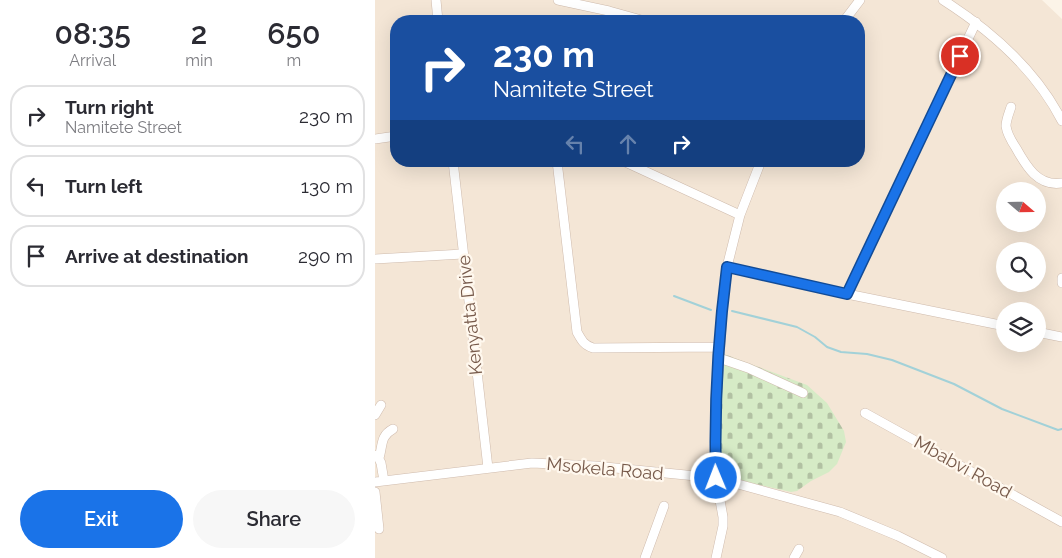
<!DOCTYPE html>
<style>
:root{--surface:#fff;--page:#f7f7f7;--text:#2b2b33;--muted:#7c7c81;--line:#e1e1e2;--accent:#1a73e8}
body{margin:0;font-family:Raleway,sans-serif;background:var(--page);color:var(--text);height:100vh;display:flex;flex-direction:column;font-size:19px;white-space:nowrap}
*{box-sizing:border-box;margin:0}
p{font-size:16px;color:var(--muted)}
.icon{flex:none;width:28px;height:28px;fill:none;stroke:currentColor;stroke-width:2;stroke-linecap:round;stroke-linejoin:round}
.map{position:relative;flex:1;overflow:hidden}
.details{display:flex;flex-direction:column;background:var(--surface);width:375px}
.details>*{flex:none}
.hud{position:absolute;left:15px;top:15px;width:475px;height:152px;border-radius:20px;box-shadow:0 5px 20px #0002;background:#1a4fa0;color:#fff;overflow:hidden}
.needle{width:32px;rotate:110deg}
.fabs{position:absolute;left:621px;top:182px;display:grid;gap:10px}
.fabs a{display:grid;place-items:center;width:50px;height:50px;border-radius:50%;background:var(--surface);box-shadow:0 5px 20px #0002;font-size:25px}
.pin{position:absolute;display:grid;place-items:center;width:42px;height:42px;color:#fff;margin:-21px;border:2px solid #fff;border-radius:50%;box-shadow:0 1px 5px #0007}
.me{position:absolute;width:55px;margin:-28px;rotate:359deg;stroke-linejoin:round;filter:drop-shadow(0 0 4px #0008)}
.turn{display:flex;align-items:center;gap:18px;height:105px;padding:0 20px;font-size:22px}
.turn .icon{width:65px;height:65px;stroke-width:2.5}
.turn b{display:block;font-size:35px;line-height:42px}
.lanes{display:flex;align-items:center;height:48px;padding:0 20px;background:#0003;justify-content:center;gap:25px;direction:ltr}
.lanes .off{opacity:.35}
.eta{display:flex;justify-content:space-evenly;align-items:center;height:85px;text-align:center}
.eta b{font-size:30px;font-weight:600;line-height:35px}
.action{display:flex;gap:10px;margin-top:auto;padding:10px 20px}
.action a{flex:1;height:58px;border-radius:30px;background:var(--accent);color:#fff;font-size:20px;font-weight:600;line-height:58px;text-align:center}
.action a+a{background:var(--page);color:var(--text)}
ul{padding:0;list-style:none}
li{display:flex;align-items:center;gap:15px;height:62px;margin:0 10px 8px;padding:0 10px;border:2px solid var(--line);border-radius:20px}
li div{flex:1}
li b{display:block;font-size:19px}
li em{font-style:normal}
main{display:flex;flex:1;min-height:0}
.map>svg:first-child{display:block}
.residential{fill:#f4e6d6;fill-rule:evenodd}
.cemetery{fill:url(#cemetery-stones)}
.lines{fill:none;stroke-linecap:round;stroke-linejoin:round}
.stream{stroke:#a2d1d8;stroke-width:2}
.minor-casing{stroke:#cfbbad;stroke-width:10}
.minor{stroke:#fff;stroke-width:9}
.route-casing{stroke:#114b97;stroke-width:12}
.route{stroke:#1a73e8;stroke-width:9}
.labels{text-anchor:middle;stroke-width:4.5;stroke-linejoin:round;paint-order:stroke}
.street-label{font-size:18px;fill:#775a4b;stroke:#fff8ee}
</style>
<main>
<section class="details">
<div class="eta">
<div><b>08:35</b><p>Arrival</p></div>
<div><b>2</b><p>min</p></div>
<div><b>650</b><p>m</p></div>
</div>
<ul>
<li><svg class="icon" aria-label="right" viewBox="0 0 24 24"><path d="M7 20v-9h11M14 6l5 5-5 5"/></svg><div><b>Turn right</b><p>Namitete Street</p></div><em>230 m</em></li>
<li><svg class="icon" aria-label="left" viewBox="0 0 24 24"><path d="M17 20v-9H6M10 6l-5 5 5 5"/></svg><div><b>Turn left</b></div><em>130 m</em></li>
<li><svg class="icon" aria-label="arrive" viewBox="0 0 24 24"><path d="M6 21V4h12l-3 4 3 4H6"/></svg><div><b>Arrive at destination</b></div><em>290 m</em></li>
</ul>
<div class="action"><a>Exit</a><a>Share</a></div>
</section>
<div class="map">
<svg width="687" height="558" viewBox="0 0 687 558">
<defs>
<pattern id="cemetery-stones" width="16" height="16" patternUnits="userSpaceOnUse" patternTransform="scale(1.25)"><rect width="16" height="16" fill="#d6ebc6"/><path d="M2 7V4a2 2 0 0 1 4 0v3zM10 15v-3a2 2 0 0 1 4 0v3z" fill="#b2c1a3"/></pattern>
</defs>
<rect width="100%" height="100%" fill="#fcf4e8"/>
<path class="residential" d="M 0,0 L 667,0 L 687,19 L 687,558 L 0,558 ZM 21,21 L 484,21 L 484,161 L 21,161 ZM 630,191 L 662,191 L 662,224 L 630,224 ZM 630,251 L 662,251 L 662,284 L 630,284 ZM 630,311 L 662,311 L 662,344 L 630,344 Z"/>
<path class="cemetery" d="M 349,354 L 432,385 L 452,403 L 469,431 L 471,442 L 462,464 L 454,472 L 436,481 L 422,491 L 416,492 L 345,476 L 345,417 Z"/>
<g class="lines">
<path class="stream" d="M 299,296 L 336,310
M 357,311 L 422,327 L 440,337 L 452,347 L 466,352 L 492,354 L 517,360 L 579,384 L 627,409 L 683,430 L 687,429"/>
<defs>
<path id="minor" d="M 61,0 L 63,21
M 183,0 L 234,11 L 270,21
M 568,0 C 615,30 661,70 687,121
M 469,21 L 485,0
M 636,107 C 634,113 631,120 631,126 C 632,134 637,142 641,148 C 651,166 663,187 687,183
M 0,139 L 21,136
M 78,161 L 113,468
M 182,161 L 202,332 C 207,341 209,345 218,348 L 345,347
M 248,161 L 365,215
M 0,259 L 88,254
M 352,267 L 472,294 L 630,326
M 687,278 L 687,283
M 472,294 L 601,22
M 662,332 L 687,337
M 344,358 L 373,368 L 428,393
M 490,413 L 687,522
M 0,415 L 6,405
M 2,455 L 6,463 L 9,481
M 4,458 C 8,445 5,436 18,429
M 0,482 L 157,463 L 220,466 L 341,478 L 465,512 L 523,536 L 567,558
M 0,492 L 4,529
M 270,558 L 289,506
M 341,558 L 348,526 L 348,517 L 341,478 L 340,425 L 348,302 L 352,267 L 365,215 L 386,161
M 419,558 L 424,549"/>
</defs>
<use href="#minor" class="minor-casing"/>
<use href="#minor" class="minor"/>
</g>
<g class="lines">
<defs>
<path id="route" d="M 341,478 C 339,408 343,337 352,267 L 472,294 L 585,56"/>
</defs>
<use href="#route" class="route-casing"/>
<use href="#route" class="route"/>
</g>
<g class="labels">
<g class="street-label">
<text transform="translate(95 315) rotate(-96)" y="6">Kenyatta Drive</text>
<text transform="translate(588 467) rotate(29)" y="6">Mbabvi Road</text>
<text transform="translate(230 469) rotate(5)" y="6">Msokela Road</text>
</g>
</g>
</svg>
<div class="fabs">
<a><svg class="needle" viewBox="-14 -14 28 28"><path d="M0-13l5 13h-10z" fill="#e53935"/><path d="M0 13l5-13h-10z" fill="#7c7c81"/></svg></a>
<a><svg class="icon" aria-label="search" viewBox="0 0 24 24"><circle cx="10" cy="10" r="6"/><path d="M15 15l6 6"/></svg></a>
<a><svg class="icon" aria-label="layers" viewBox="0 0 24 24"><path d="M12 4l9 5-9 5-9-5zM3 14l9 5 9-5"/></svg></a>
</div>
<div class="pin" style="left:585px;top:56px;background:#d93025"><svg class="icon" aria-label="arrive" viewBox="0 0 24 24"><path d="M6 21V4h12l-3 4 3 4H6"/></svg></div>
<svg class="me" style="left:341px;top:478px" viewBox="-20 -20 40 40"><circle r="17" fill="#1a73e8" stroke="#fff" stroke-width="3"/><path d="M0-11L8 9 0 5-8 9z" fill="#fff"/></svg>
<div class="hud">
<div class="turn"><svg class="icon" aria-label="right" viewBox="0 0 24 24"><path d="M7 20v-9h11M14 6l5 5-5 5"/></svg><div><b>230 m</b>Namitete Street</div></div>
<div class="lanes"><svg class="icon off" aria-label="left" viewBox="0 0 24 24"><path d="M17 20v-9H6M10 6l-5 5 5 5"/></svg><svg class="icon off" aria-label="ahead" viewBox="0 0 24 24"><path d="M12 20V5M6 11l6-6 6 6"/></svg><svg class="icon" aria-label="right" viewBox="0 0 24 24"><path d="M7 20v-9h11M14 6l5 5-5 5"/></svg></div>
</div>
</div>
</main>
